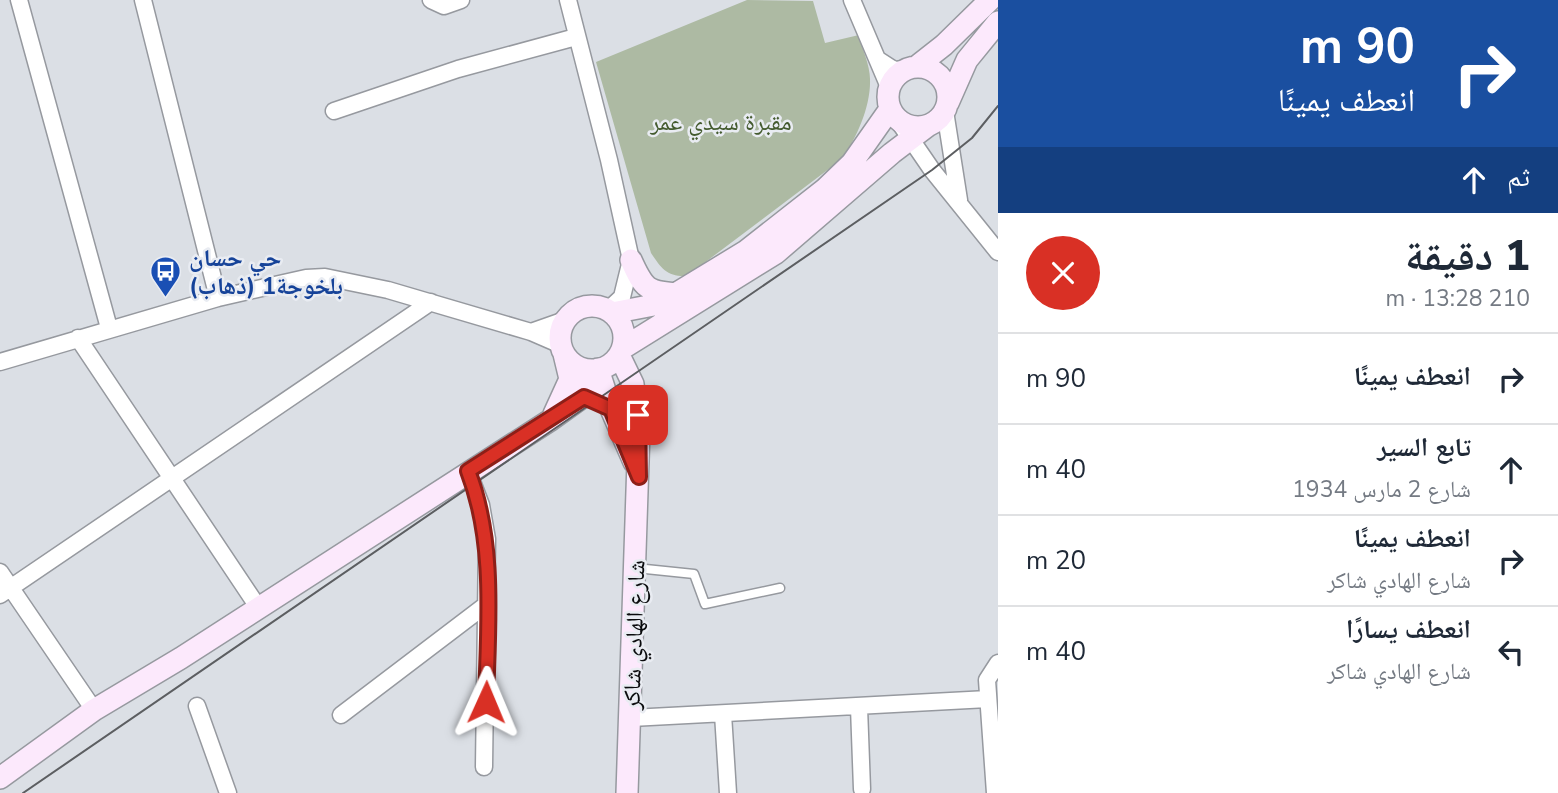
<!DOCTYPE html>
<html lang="ar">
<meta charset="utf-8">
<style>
:root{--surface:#fff;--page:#f2f2f3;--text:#1f2937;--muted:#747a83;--line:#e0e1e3}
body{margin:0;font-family:"Nunito Sans","Noto Naskh Arabic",sans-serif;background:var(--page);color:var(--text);direction:rtl;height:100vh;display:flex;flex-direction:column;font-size:26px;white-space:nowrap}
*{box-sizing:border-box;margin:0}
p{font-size:23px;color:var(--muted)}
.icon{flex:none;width:38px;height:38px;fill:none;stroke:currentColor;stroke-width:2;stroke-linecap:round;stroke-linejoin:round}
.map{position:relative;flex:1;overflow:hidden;direction:ltr}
.sheet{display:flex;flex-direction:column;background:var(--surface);width:560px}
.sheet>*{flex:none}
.top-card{background:#1a4fa0;color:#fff;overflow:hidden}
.pin{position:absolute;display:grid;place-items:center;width:60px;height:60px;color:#fff;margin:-30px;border-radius:14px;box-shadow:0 4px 10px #0006}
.me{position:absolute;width:77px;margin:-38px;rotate:1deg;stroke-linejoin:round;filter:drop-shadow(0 0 5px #0008)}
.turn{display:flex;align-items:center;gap:24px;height:147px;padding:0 28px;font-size:32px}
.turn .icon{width:91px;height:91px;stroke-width:2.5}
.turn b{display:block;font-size:49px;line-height:60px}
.then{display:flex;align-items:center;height:66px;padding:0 28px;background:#0003;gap:14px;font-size:26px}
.round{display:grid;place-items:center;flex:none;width:74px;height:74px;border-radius:37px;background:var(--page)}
.overview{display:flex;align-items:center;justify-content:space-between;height:119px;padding:0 28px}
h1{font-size:42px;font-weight:800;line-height:52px}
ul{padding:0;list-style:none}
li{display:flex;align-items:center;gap:21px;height:91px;padding:0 28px;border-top:2px solid var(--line)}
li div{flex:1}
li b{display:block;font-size:26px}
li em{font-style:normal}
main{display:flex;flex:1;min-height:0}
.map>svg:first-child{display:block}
.green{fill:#adbaa3}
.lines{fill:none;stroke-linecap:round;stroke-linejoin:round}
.lane-casing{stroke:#96999f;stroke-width:11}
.street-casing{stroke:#96999f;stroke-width:19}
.secondary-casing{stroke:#96999f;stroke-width:24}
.lane{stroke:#fff;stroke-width:8}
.street{stroke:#fff;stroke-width:16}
.secondary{stroke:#fce9fc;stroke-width:21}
.tram{stroke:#5c5e61;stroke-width:2}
.route-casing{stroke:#8d1f18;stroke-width:18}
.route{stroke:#d93025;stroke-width:12}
.labels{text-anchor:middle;stroke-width:5;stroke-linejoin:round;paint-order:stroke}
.park-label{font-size:24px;fill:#445b2f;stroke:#e9ecf2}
.transit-label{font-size:24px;font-weight:bold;fill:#164399;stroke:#e9ecf2;text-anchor:start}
.street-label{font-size:24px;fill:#0a0b0d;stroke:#e9ecf2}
</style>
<main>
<section class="sheet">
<div class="top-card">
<div class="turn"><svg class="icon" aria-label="right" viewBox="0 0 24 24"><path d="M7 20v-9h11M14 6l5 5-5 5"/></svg><div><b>90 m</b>انعطف يمينًا</div></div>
<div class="then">ثم<svg class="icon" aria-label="ahead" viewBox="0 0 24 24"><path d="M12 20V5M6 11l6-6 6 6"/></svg></div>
</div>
<div class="overview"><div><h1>1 دقيقة</h1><p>210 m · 13:28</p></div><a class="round" style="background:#d93025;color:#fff"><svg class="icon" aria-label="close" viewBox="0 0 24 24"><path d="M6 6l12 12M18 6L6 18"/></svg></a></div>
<ul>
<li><svg class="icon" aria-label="right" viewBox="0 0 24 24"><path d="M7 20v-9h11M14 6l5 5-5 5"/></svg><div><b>انعطف يمينًا</b></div><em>90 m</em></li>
<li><svg class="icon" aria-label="ahead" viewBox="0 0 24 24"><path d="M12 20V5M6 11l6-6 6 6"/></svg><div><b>تابع السير</b><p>شارع 2 مارس 1934</p></div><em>40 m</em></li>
<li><svg class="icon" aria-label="right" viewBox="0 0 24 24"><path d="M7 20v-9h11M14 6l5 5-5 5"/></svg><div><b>انعطف يمينًا</b><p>شارع الهادي شاكر</p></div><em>20 m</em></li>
<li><svg class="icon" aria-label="left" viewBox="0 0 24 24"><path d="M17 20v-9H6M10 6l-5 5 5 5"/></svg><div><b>انعطف يسارًا</b><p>شارع الهادي شاكر</p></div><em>40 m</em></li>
</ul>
</section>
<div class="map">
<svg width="998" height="793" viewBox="0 0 998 793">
<rect width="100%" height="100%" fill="#dbdfe5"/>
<path class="green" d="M 747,0 L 813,1 L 825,43 L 859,35 C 862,49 870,65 870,79 C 871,106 857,137 842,159 L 687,276 C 667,277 661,268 651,253 L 596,62 Z"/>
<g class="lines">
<defs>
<path id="lane" d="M 636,568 L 694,574 L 705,604 L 780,588"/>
<path id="street" d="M 19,0 L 109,328
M 143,0 L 218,298
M 431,0 L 444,6 L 461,0
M 568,0 L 609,160 L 631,260 L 622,297 L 608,310
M 852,0 L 889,87
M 877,59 L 894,70 L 906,69
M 334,111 L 458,69 L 576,37
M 945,111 L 959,200
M 897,119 L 932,170 L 998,252
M 531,332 L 565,320
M 78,338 L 258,607
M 0,362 L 218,298 L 306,278 L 325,277 L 388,290 L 531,332 L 561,345
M 468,471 L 481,505 L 487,539 L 484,767
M 0,572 L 94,710
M 0,595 L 431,302
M 197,706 L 228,793
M 859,707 L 862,789
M 723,714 L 728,793
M 341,715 L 487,604
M 631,718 L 988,699
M 995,793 L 987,680 L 998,663"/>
<path id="secondary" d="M888 97a30 30 0 1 1 60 0a30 30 0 1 1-60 0Z
M 916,67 L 944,45 L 990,0
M 948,103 L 967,60 L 998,22
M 631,260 C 644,289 647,292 679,294
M560 338a32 32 0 1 1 64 0a32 32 0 1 1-64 0Z
M 612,313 L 659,304 L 746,251 L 825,189 L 852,163 L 890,109
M 623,348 L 776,253 L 892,153 L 929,125
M 620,357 L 633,384 L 639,431 L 627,793
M 598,369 L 611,409 L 634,462
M 554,414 L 570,379 L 564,354
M 0,778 L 94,710 L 181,658 L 549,421 L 584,396 L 590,370"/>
</defs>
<use href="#lane" class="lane-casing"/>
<use href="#street" class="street-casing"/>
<use href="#secondary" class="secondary-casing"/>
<use href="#lane" class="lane"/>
<use href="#street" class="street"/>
<use href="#secondary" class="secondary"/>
<path class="tram" d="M 23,793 L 932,170 L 972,138 L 998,106"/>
</g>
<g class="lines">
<defs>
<path id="route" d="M 486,702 C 488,625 496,543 468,471 L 584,397 L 611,409 L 639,477 L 638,415"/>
</defs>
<use href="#route" class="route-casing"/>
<use href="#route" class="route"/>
</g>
<defs>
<symbol id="bus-pin" viewBox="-11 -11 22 30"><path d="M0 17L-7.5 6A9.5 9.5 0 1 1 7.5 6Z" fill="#1a4fb4" stroke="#e9ecf2"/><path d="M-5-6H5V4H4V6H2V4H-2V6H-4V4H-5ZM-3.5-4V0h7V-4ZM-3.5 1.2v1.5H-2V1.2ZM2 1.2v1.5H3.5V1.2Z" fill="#fff"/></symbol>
</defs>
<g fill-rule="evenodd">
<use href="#bus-pin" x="148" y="254" width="35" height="47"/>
</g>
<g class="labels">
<g class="park-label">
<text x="721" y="130">مقبرة سيدي عمر</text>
</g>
<g class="transit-label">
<text x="189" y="266">حي حسان<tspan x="189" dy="28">بلخوجة1 (ذهاب)</tspan></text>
</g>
<g class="street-label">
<text transform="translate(634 635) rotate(-88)" y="8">شارع الهادي شاكر</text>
</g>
</g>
</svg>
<div class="pin" style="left:638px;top:415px;background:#d93025"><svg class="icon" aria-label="arrive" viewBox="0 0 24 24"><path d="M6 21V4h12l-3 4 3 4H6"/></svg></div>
<svg class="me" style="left:486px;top:702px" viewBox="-20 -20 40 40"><path d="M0-17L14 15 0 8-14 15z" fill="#d93025" stroke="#fff" stroke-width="4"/></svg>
</div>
</main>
